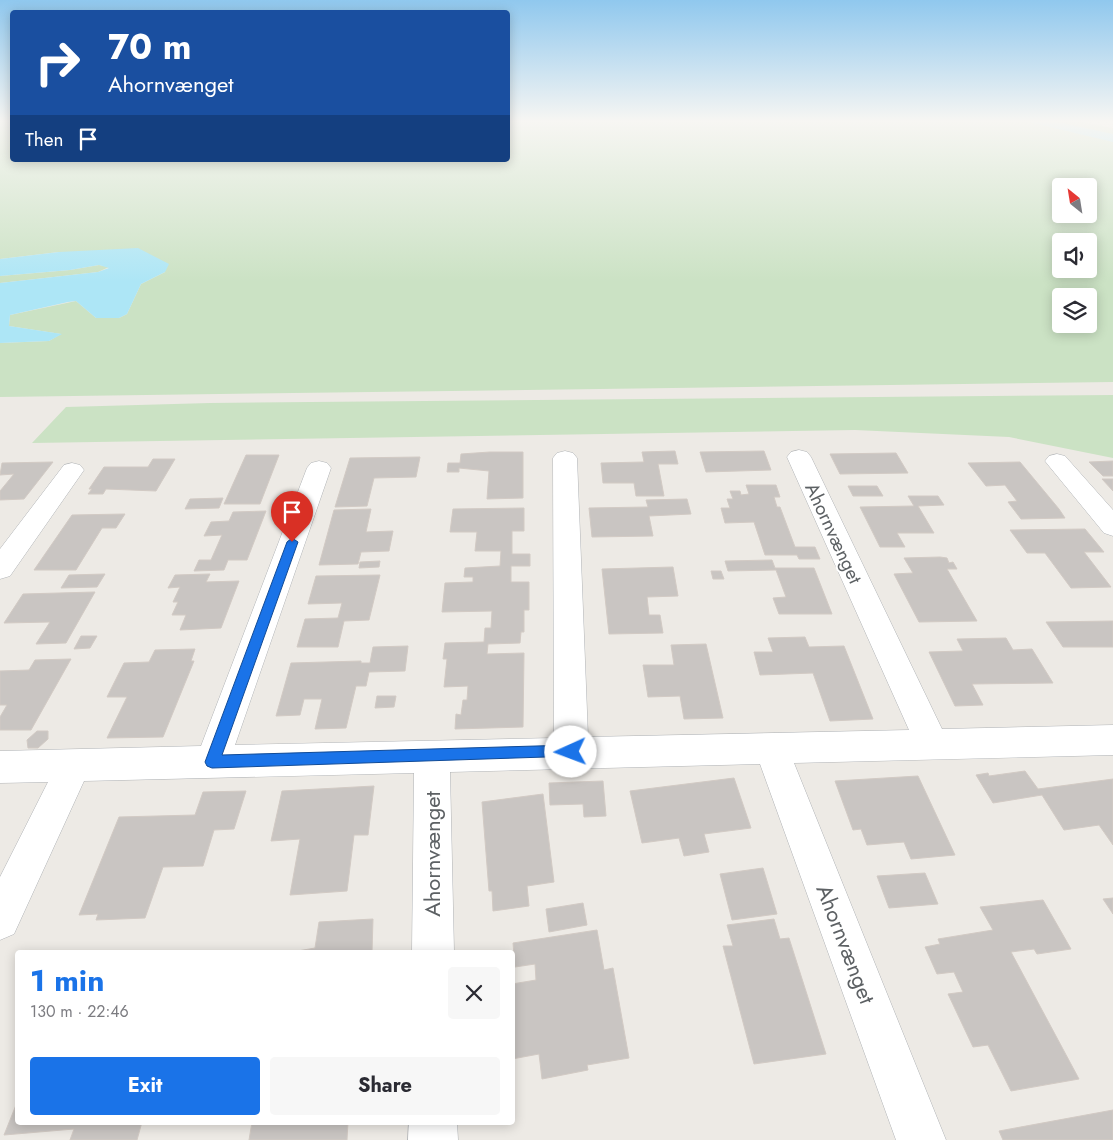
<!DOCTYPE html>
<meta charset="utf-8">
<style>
:root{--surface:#fff;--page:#f7f7f7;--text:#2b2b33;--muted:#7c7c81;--accent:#1a73e8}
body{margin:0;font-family:Jost,sans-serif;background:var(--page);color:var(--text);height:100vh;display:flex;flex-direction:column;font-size:19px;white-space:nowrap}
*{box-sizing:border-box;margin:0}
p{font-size:16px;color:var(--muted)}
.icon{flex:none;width:28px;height:28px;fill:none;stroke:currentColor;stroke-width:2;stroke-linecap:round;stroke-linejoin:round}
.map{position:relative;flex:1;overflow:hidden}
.drawer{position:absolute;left:15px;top:950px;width:500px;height:175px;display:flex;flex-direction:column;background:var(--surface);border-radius:5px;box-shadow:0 2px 12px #0003}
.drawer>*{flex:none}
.banner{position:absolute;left:10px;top:10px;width:500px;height:152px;border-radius:5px;box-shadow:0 2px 12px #0003;background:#1a4fa0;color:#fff;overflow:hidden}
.needle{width:32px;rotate:330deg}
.fabs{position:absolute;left:1052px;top:178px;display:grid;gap:10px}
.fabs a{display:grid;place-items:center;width:45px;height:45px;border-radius:5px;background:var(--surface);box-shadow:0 2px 12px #0003;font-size:25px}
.pin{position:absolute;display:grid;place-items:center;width:42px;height:42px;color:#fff;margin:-51px -21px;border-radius:50% 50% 50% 0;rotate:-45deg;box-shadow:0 0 5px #0007}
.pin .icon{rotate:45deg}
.me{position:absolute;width:55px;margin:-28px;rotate:268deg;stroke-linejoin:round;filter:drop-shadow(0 0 4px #0008)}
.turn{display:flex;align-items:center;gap:18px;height:105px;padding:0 15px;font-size:22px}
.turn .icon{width:65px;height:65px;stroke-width:2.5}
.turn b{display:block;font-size:35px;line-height:42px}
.then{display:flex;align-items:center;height:48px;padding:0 15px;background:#0003;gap:10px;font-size:19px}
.round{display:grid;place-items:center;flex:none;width:52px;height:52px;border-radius:5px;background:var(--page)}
.summary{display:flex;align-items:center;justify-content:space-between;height:85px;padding:0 15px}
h1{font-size:30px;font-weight:700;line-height:38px;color:var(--accent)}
.action{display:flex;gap:10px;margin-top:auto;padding:10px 15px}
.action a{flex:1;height:58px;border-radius:5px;background:var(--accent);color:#fff;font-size:20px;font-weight:700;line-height:58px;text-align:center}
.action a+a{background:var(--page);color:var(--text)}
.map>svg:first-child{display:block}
.green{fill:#cbe2c4;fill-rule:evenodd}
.water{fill:#ade6f6}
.building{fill:#c9c5c2;stroke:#d2cac4}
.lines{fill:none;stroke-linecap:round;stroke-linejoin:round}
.minor-casing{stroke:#b0b3b6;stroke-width:1}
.minor{fill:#fff;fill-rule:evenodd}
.route{fill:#1a73e8;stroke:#114b97}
.labels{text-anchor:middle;stroke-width:4;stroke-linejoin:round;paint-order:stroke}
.street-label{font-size:19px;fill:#5d6164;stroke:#fff}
.near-street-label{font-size:22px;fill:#5d6164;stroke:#fff}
</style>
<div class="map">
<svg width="1113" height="1140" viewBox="0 0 1113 1140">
<rect width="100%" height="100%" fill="#edeae5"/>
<path class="green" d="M 0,122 L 12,122 L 12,160 L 508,160 L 508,122 L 1082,122 L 1113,128 L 1113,382 L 0,397 L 0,343 L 49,341 L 61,334 L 9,326 L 10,315 L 76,301 L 96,318 L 119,318 L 127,314 L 141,284 L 165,272 L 59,252 L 0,259 ZM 1061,186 L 1089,186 L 1089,214 L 1061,214 ZM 1061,241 L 1089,241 L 1089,269 L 1061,269 ZM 1061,296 L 1089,296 L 1089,324 L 1061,324 Z
M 99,265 L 109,267 L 98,272 L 0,283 L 0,276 L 70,270 Z
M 1113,395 L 1113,458 L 1009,437 L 855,430 L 32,443 L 66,407 L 210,403 Z"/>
<path class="water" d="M 1029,122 L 1057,122 L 1113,134 L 1113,142 Z
M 138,248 L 169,264 L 165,272 L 141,284 L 127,314 L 119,318 L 96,318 L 76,301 L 68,302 L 10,315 L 9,326 L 62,334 L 49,341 L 0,343 L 0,283 L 98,272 L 109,268 L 99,265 L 70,270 L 0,276 L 0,259 L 59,252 Z"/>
<path class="building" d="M 675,451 L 678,464 L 658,464 L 664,496 L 636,496 L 634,483 L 603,483 L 601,463 L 644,462 L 642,452 Z
M 764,451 L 771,470 L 706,472 L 700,452 Z
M 490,452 L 523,452 L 523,498 L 487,499 L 489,471 L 459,468 L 459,472 L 447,472 L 448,463 L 460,463 L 461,454 Z
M 896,453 L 908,473 L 840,474 L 830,454 Z
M 246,455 L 279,455 L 260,504 L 224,504 Z
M 420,457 L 416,477 L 374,478 L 367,506 L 335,507 L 350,458 Z
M 153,459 L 175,459 L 156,491 L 106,489 L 103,494 L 88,494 L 92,489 L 89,489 L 104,467 L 148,467 Z
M 1113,461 L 1113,476 L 1103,476 L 1089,462 Z
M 53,462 L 24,499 L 0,500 L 0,491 L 14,474 L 0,475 L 2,463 Z
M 1020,462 L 1059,509 L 1065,518 L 1021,519 L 1008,502 L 1017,501 L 1005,485 L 986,486 L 968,463 Z
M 1102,479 L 1113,479 L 1113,491 Z
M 746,485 L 776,485 L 780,497 L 774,497 L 777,507 L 780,507 L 795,547 L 815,547 L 820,559 L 799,559 L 797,555 L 765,555 L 754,522 L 725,523 L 721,508 L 730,508 L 727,499 L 733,499 L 730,491 L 740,491 L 741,495 L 749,494 Z
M 848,486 L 877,486 L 883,496 L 853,496 Z
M 908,496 L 938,496 L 944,505 L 918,506 L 934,533 L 897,533 L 905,547 L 880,547 L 860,507 L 914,506 Z
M 223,498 L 219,508 L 185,509 L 190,499 Z
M 687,499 L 691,514 L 649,516 L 653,536 L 592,537 L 589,508 L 648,507 L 646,500 Z
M 524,508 L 524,531 L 512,531 L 512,554 L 530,554 L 530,566 L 511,566 L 511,582 L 529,582 L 529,610 L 524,610 L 524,632 L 521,632 L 520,643 L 488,644 L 487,654 L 524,653 L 523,727 L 455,729 L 456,714 L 461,715 L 463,700 L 467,700 L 468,686 L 444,687 L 447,659 L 443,659 L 445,643 L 484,642 L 485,628 L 491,628 L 492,611 L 442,612 L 445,583 L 473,582 L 473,577 L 464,577 L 465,568 L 500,566 L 501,551 L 475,551 L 477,532 L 450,532 L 453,509 Z
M 371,509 L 366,532 L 393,531 L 389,551 L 361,552 L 358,564 L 319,565 L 334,510 Z
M 266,511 L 247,560 L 228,560 L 224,570 L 194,571 L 199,560 L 211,560 L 222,535 L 204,536 L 211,522 L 229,521 L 233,512 Z
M 125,514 L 116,528 L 102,528 L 76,570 L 34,570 L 72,515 Z
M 1085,529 L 1104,552 L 1084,552 L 1111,587 L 1071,588 L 1045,553 L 1027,553 L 1010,530 Z
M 940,557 L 947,558 L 949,563 L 953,562 L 957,569 L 947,569 L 977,621 L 919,622 L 894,574 L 913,573 L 904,558 Z
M 772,560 L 775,568 L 814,568 L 832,614 L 779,614 L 773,598 L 786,597 L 776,570 L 728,571 L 725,561 Z
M 380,561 L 379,567 L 359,568 L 360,562 Z
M 673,567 L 678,596 L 647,597 L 649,615 L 660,615 L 663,633 L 609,634 L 602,569 Z
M 711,571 L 721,571 L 724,579 L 713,579 Z
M 105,574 L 97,587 L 61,588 L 69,575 Z
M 210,574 L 206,582 L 239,581 L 221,628 L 180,630 L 186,615 L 172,615 L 178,602 L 173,602 L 180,587 L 168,588 L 175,575 Z
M 380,575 L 369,620 L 344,621 L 338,647 L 297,647 L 305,619 L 338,618 L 342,603 L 308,604 L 316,576 Z
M 95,592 L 66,643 L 36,644 L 50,622 L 4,623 L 23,594 Z
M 1113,621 L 1113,647 L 1063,647 L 1046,622 Z
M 81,636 L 97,636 L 90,648 L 74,649 Z
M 805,637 L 809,647 L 844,646 L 873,719 L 830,721 L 813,673 L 760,675 L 754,652 L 773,652 L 768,638 Z
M 1006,638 L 1013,650 L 1032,649 L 1053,683 L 972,684 L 983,705 L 955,706 L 929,652 L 963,651 L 957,639 Z
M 706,644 L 723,718 L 684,719 L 680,696 L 648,697 L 643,665 L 674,665 L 671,645 Z
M 408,646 L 405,671 L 369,672 L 366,686 L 356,686 L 346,728 L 315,729 L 322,699 L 304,699 L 300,715 L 276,716 L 291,663 L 361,661 L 361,663 L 370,663 L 373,647 Z
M 195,649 L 191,661 L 194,661 L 163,737 L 107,738 L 127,697 L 107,697 L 124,663 L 149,662 L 155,650 Z
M 71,659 L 31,730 L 0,730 L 0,717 L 7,705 L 0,705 L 0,671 L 29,670 L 35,660 Z
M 377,696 L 396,696 L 394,707 L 375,708 Z
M 37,731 L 48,731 L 48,739 L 38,748 L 28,748 L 27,740 Z
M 1025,771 L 1038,789 L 1113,779 L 1113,845 L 1099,825 L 1064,830 L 1042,795 L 993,803 L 976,775 L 988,773 L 989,776 Z
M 918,776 L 955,855 L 911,859 L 904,842 L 867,845 L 861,829 L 853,830 L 835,781 Z
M 734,778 L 751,828 L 704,834 L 709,852 L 684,856 L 679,838 L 642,843 L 630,791 Z
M 603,781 L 606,816 L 584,817 L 583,804 L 550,805 L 549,783 Z
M 374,786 L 368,835 L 354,835 L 347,891 L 290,895 L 300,839 L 271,841 L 282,791 Z
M 246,791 L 234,829 L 214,830 L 203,866 L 163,867 L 145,918 L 96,920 L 98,914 L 79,915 L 119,817 L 195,815 L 203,792 Z
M 543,794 L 554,882 L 527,886 L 529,906 L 493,911 L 492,891 L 489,891 L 482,802 Z
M 763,868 L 777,914 L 732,920 L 720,874 Z
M 925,873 L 938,904 L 889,908 L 877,876 Z
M 1113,898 L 1113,914 L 1103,899 Z
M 1043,900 L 1071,949 L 1037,954 L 1034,949 L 1011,952 L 1079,1079 L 1011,1091 L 988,1045 L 973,1047 L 948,994 L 963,992 L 954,972 L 937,974 L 925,947 L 940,944 L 938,939 L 993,930 L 980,907 Z
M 583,903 L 587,925 L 549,932 L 546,909 Z
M 373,919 L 372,952 L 292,952 L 315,948 L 319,922 Z
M 774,919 L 780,939 L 789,938 L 826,1054 L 754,1064 L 723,946 L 733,946 L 727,925 Z
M 597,930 L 604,970 L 613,968 L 629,1058 L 587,1065 L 588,1070 L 542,1079 L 539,1054 L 512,1059 L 512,984 L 536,980 L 535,964 L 515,967 L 513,943 Z
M 18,1100 L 18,1122 L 142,1122 L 137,1140 L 70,1140 L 74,1129 L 4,1135 Z
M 1113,1110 L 1113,1140 L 1003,1140 L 999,1131 Z
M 252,1122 L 348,1122 L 347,1140 L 249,1140 Z"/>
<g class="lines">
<defs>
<path id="minor" d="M 799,450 L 807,452 L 811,457 L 942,729 L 1113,725 L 1113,755 L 794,763 L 946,1140 L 896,1140 L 760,764 L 450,772 L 454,952 L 412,952 L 414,773 L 84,781 L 14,934 L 0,940 L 0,877 L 48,782 L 0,783 L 0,751 L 201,746 L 307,468 L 311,463 L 319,461 L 327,463 L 331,468 L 235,745 L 554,738 L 553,458 L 557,453 L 565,451 L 573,453 L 577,458 L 588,737 L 909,730 L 787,457 L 791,452 Z
M 1057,454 L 1065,456 L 1113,510 L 1113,536 L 1104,533 L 1049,466 L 1045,461 L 1049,456 Z
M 72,463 L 80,465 L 84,470 L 10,576 L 0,579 L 0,549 L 64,465 Z
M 409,1122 L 457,1122 L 458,1140 L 408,1140 Z"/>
</defs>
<use href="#minor" class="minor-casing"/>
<use href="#minor" class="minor"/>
</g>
<linearGradient id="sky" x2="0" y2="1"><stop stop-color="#90c8ee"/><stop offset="0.43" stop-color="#f7f6f3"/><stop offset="1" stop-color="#f7f6f3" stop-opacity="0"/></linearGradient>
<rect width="1113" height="282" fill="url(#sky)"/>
<path class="route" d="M 292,538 L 298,542 L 222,755 L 571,745 L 576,747 L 578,752 L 576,756 L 212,768 L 207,766 L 205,762 L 287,542 Z"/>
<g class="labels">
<g class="street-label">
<text transform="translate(834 533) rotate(65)" y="7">Ahornvænget</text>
</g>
<g class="near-street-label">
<text transform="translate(432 854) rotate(-90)" y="8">Ahornvænget</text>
<text transform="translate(846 944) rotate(69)" y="8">Ahornvænget</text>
</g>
</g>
</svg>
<div class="fabs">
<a><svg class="needle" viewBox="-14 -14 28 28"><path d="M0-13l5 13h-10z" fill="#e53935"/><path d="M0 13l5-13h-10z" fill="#7c7c81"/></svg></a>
<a><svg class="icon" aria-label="sound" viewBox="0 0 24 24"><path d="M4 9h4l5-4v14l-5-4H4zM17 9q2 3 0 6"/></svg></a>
<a><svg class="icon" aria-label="layers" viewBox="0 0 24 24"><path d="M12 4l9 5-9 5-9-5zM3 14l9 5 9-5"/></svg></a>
</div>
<div class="pin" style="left:292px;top:542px;background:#d93025"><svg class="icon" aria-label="arrive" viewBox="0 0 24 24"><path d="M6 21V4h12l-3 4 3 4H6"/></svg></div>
<svg class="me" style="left:571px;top:752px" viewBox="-20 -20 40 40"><circle r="19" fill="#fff"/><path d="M0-13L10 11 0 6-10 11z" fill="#1a73e8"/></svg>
<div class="banner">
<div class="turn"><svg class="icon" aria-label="right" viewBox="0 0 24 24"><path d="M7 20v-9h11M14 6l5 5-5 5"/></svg><div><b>70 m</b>Ahornvænget</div></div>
<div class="then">Then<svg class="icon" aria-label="arrive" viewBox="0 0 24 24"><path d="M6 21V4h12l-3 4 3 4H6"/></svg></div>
</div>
<section class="drawer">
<div class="summary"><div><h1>1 min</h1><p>130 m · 22:46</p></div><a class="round"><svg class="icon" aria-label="close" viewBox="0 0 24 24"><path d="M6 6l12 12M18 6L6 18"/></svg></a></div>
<div class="action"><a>Exit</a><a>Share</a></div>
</section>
</div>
